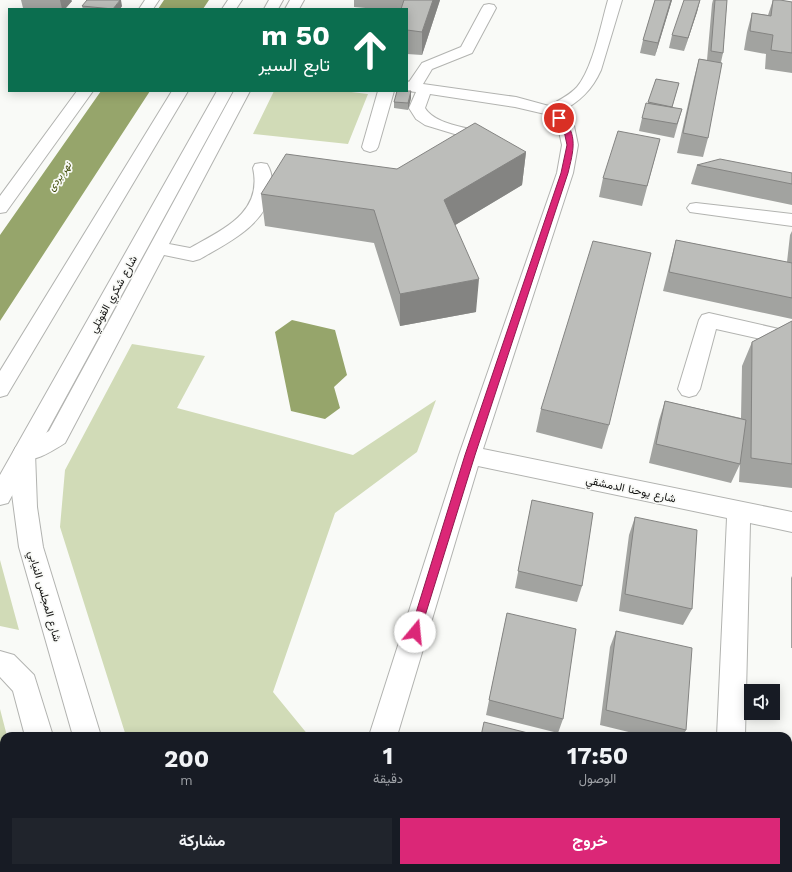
<!DOCTYPE html>
<html lang="ar">
<meta charset="utf-8">
<style>
:root{--surface:#171b24;--page:#20242c;--text:#f1f3f6;--muted:#9ea1a6;--accent:#db2777}
body{margin:0;font-family:"Work Sans",Vazirmatn,sans-serif;background:var(--page);color:var(--text);direction:rtl;height:100vh;display:flex;flex-direction:column;font-size:15px;white-space:nowrap}
*{box-sizing:border-box;margin:0}
p{font-size:13px;color:var(--muted)}
.icon{flex:none;width:22px;height:22px;fill:none;stroke:currentColor;stroke-width:2;stroke-linecap:round;stroke-linejoin:round}
.map{position:relative;flex:1;overflow:hidden;direction:ltr}
.side{position:absolute;left:0px;top:732px;width:792px;height:140px;display:flex;flex-direction:column;background:var(--surface);border-radius:12px 12px 0 0;box-shadow:0 2px 10px #0003;direction:rtl}
.side>*{flex:none}
.hud{position:absolute;left:8px;top:8px;width:400px;height:84px;border-radius:0px;box-shadow:0 2px 10px #0003;direction:rtl;background:#0b6e4f;color:#fff;overflow:hidden}
.controls{position:absolute;left:744px;top:684px;display:grid;gap:8px}
.controls a{display:grid;place-items:center;width:36px;height:36px;border-radius:0px;background:var(--surface);box-shadow:0 2px 10px #0003;font-size:20px}
.pin{position:absolute;display:grid;place-items:center;width:34px;height:34px;color:#fff;margin:-17px;border:2px solid #fff;border-radius:50%;box-shadow:0 1px 4px #0007}
.me{position:absolute;width:44px;margin:-22px;rotate:17deg;stroke-linejoin:round;filter:drop-shadow(0 0 3px #0008)}
.turn{display:flex;align-items:center;gap:14px;height:84px;padding:0 12px;font-size:18px}
.turn .icon{width:52px;height:52px;stroke-width:2.5}
.turn b{display:block;font-size:28px;line-height:34px}
.eta{display:flex;justify-content:space-evenly;align-items:center;height:68px;text-align:center}
.eta b{font-size:24px;font-weight:700;line-height:28px}
.cta{display:flex;gap:8px;margin-top:auto;padding:8px 12px}
.cta a{flex:1;height:46px;border-radius:0px;background:var(--accent);color:#fff;font-size:16px;font-weight:700;line-height:46px;text-align:center}
.cta a+a{background:var(--page);color:var(--text)}
.map>svg:first-child{display:block}
.green{fill:#d1dbb7}
.water{fill:#96a56b}
.lines{fill:none;stroke-linecap:round;stroke-linejoin:round}
.minor-casing{stroke:#b2b3b0;stroke-width:2}
.major-casing{stroke:#b2b3b0;stroke-width:2}
.highway-casing{stroke:#b2b3b0;stroke-width:2}
.minor{fill:#fff;fill-rule:evenodd}
.major{fill:#fff;fill-rule:evenodd}
.highway{fill:#fff;fill-rule:evenodd}
.wall{fill:#a2a3a0}
.shaded-wall{fill:#848482}
.building{fill:#bcbdba;stroke:#848482}
.route{fill:#db2777;stroke:#8e194d}
.labels{text-anchor:middle;stroke-width:3.5;stroke-linejoin:round;paint-order:stroke}
.far-water-label{font-size:10px;font-style:italic;fill:#394500;stroke:#f9faf7}
.street-label{font-size:11px;fill:#0f0f0e;stroke:#f9faf7}
</style>
<div class="map">
<svg width="792" height="872" viewBox="0 0 792 872">
<rect width="100%" height="100%" fill="#f9faf7"/>
<path class="green" d="M 274,91 L 343,91 L 368,94 L 348,144 L 253,134 Z
M 132,344 L 205,356 L 177,408 L 353,455 L 436,400 L 417,452 L 335,513 L 273,692 L 309,736 L 126,736 L 60,527 L 65,470 Z
M 0,560 L 19,630 L 0,626 Z
M 0,709 L 7,736 L 4,736 L 4,868 L 39,868 L 40,872 L 0,872 Z
M 167,868 L 322,868 L 321,872 L 168,872 Z"/>
<path class="water" d="M 164,0 L 209,0 L 203,9 L 158,9 Z
M 101,91 L 150,91 L 0,321 L 0,235 Z
M 292,320 L 335,330 L 347,375 L 334,387 L 340,408 L 325,419 L 291,411 L 275,332 Z"/>
<g class="lines">
<defs>
<path id="minor" d="M 145,0 L 159,0 L 153,9 L 139,9 Z
M 290,0 L 304,0 L 299,9 L 285,9 Z
M 608,0 L 622,0 L 601,70 C 592,90 580,101 561,112 L 574,126 L 578,145 L 573,173 L 483,449 L 792,512 L 792,532 L 750,523 L 745,736 L 717,736 L 727,518 L 478,466 L 397,736 L 369,736 L 459,455 L 557,173 L 562,145 L 558,127 L 545,114 L 515,107 L 430,94 L 425,108 C 434,123 460,126 477,131 L 479,134 L 477,137 L 471,139 L 425,125 L 416,119 L 409,108 L 416,92 L 407,91 L 407,81 L 409,82 L 422,63 L 461,47 L 482,8 L 484,5 L 489,4 L 494,5 L 496,8 L 472,53 L 432,69 L 423,84 L 516,97 L 549,106 C 559,100 570,95 577,87 C 593,68 601,24 608,0 Z
M 77,91 L 93,91 L 6,212 L 0,213 L 0,196 Z
M 234,91 L 250,91 L 169,244 L 190,248 C 223,229 263,213 253,168 L 255,164 L 261,163 L 267,164 C 272,172 273,182 271,191 C 265,226 227,243 200,259 L 193,261 L 164,255 L 65,443 C 51,452 32,464 16,459 L 13,453 L 16,447 L 36,439 L 49,431 Z
M 378,91 L 394,91 L 378,147 L 376,150 L 370,152 L 364,150 L 362,147 Z
M 696,203 L 792,214 L 792,226 L 690,212 L 687,208 L 690,204 Z
M 709,313 L 792,332 L 792,346 L 716,329 L 700,389 L 696,395 L 689,397 L 682,395 L 678,389 L 699,320 L 702,315 Z
M 315,868 L 375,868 L 374,872 L 314,872 Z
M 712,868 L 742,868 L 742,872 L 712,872 Z"/>
<path id="major" d="M 24,444 L 32,447 L 35,453 L 37,507 L 43,547 L 101,736 L 73,736 L 19,547 L 12,494 L 13,453 L 16,447 Z
M 0,651 L 14,655 L 34,675 L 53,736 L 25,736 L 13,691 L 0,677 Z
M 59,868 L 89,868 L 90,872 L 60,872 Z
M 112,868 L 142,868 L 143,872 L 113,872 Z"/>
<path id="highway" d="M 228,0 L 242,0 L 236,9 L 222,9 Z
M 269,0 L 283,0 L 278,9 L 264,9 Z
M 172,91 L 188,91 L 7,395 L 0,397 L 0,371 Z
M 217,91 L 233,91 L 8,503 L 0,505 L 0,475 Z"/>
</defs>
<use href="#minor" class="minor-casing"/>
<use href="#major" class="major-casing"/>
<use href="#highway" class="highway-casing"/>
<use href="#minor" class="minor"/>
<use href="#major" class="major"/>
<use href="#highway" class="highway"/>
</g>
<path class="wall" d="M 21,0 L 71,0 L 72,1 L 65,9 L 34,9 L 23,8 Z
M 354,0 L 440,0 L 422,55 L 407,54 L 407,9 L 377,9 L 354,7 Z
M 655,0 L 672,0 L 655,56 L 640,53 L 643,40 Z
M 700,0 L 697,12 L 684,51 L 669,48 L 672,35 Z
M 713,0 L 727,0 L 723,53 L 721,62 L 708,138 L 703,157 L 677,153 L 694,78 L 699,59 L 707,60 L 712,4 Z
M 773,0 L 792,2 L 792,73 L 765,69 L 766,54 L 744,50 L 747,32 L 752,13 L 768,15 Z
M 82,6 L 122,6 L 120,9 L 83,9 Z
M 656,79 L 679,83 L 672,108 L 682,109 L 674,138 L 639,131 L 642,118 L 648,103 Z
M 411,91 L 411,98 L 408,110 L 394,108 L 394,102 Z
M 660,139 L 642,206 L 599,197 L 603,178 Z
M 526,152 L 522,185 L 455,225 L 476,312 L 400,326 L 374,243 L 265,226 L 261,194 L 397,169 Z
M 697,165 L 792,173 L 792,205 L 691,184 Z
M 792,231 L 792,319 L 663,291 L 671,259 L 676,240 L 787,262 L 790,235 Z
M 792,321 L 792,488 L 739,482 L 740,461 L 740,464 L 731,483 L 649,463 L 659,420 L 665,401 L 741,418 L 742,366 L 752,342 Z
M 541,409 L 609,425 L 602,449 L 536,432 Z
M 532,500 L 582,586 L 577,602 L 515,588 Z
M 635,517 L 692,609 L 683,625 L 619,611 L 629,535 Z
M 792,576 L 792,648 L 791,648 L 791,578 Z
M 507,613 L 563,719 L 558,733 L 486,715 Z
M 616,631 L 686,730 L 683,736 L 645,736 L 600,725 L 610,647 Z
M 590,868 L 680,868 L 680,872 L 605,872 Z"/>
<path class="shaded-wall" d="M 60,0 L 71,0 L 72,1 L 65,9 L 62,9 Z
M 120,0 L 121,0 L 122,6 L 120,9 L 113,9 Z
M 433,0 L 440,0 L 422,55 L 422,32 Z
M 671,0 L 672,0 L 655,56 L 658,43 Z
M 700,0 L 697,12 L 684,51 L 688,38 Z
M 411,91 L 411,98 L 408,110 L 408,103 Z
M 526,152 L 522,185 L 442,233 L 444,200 Z
M 479,279 L 476,312 L 400,326 L 400,294 Z"/>
<path class="building" d="M 87,0 L 120,0 L 113,9 L 82,6 Z
M 404,0 L 433,0 L 422,32 L 407,30 L 407,9 L 401,9 Z
M 655,0 L 671,0 L 658,43 L 643,40 Z
M 684,0 L 700,0 L 688,38 L 672,35 Z
M 715,0 L 727,0 L 723,53 L 711,51 Z
M 773,0 L 780,0 L 792,2 L 792,53 L 771,50 L 773,35 L 750,31 L 752,13 L 771,16 Z
M 699,59 L 722,63 L 708,138 L 683,133 Z
M 656,79 L 679,83 L 672,107 L 648,102 Z
M 397,91 L 411,91 L 408,103 L 394,102 Z
M 646,103 L 682,109 L 677,124 L 642,118 Z
M 475,123 L 526,152 L 444,200 L 479,279 L 400,294 L 374,210 L 261,194 L 286,154 L 397,169 Z
M 618,131 L 660,139 L 647,186 L 603,178 Z
M 720,159 L 792,173 L 792,184 L 697,165 Z
M 676,240 L 792,263 L 792,298 L 669,272 Z
M 593,241 L 651,253 L 609,425 L 541,409 Z
M 792,321 L 792,464 L 751,458 L 752,342 Z
M 665,401 L 746,420 L 740,464 L 656,444 Z
M 532,500 L 593,513 L 582,586 L 518,571 Z
M 635,517 L 697,530 L 692,609 L 625,594 Z
M 507,613 L 576,629 L 563,719 L 489,700 Z
M 616,631 L 692,648 L 686,730 L 606,710 Z
M 484,722 L 540,736 L 481,736 Z
M 448,868 L 544,868 L 543,872 L 447,872 Z
M 637,868 L 680,868 L 680,872 L 652,872 Z"/>
<path class="route" d="M 556,117 L 561,117 C 579,134 573,152 568,173 L 475,455 L 420,632 L 419,636 L 415,637 L 411,636 L 410,632 L 465,455 L 561,173 L 567,145 L 563,126 L 556,120 Z"/>
<g class="labels">
<g class="far-water-label">
<text transform="translate(59 176) rotate(-55)" y="4">نهر بردى</text>
</g>
<g class="street-label">
<text transform="translate(113 294) rotate(-61)" y="4">شارع شكري القوتلي</text>
<text transform="translate(631 489) rotate(12)" y="4">شارع يوحنا الدمشقي</text>
<text transform="translate(45 596) rotate(74)" y="4">شارع المجلس النيابي</text>
</g>
</g>
</svg>
<div class="controls">
<a><svg class="icon" aria-label="sound" viewBox="0 0 24 24"><path d="M4 9h4l5-4v14l-5-4H4zM17 9q2 3 0 6"/></svg></a>
</div>
<div class="pin" style="left:559px;top:118px;background:#d93025"><svg class="icon" aria-label="arrive" viewBox="0 0 24 24"><path d="M6 21V4h12l-3 4 3 4H6"/></svg></div>
<svg class="me" style="left:415px;top:632px" viewBox="-20 -20 40 40"><circle r="19" fill="#fff"/><path d="M0-13L10 11 0 6-10 11z" fill="#db2777"/></svg>
<div class="hud">
<div class="turn"><svg class="icon" aria-label="ahead" viewBox="0 0 24 24"><path d="M12 20V5M6 11l6-6 6 6"/></svg><div><b>50 m</b>تابع السير</div></div>
</div>
<section class="side">
<div class="eta">
<div><b>17:50</b><p>الوصول</p></div>
<div><b>1</b><p>دقيقة</p></div>
<div><b>200</b><p>m</p></div>
</div>
<div class="cta"><a>خروج</a><a>مشاركة</a></div>
</section>
</div>
